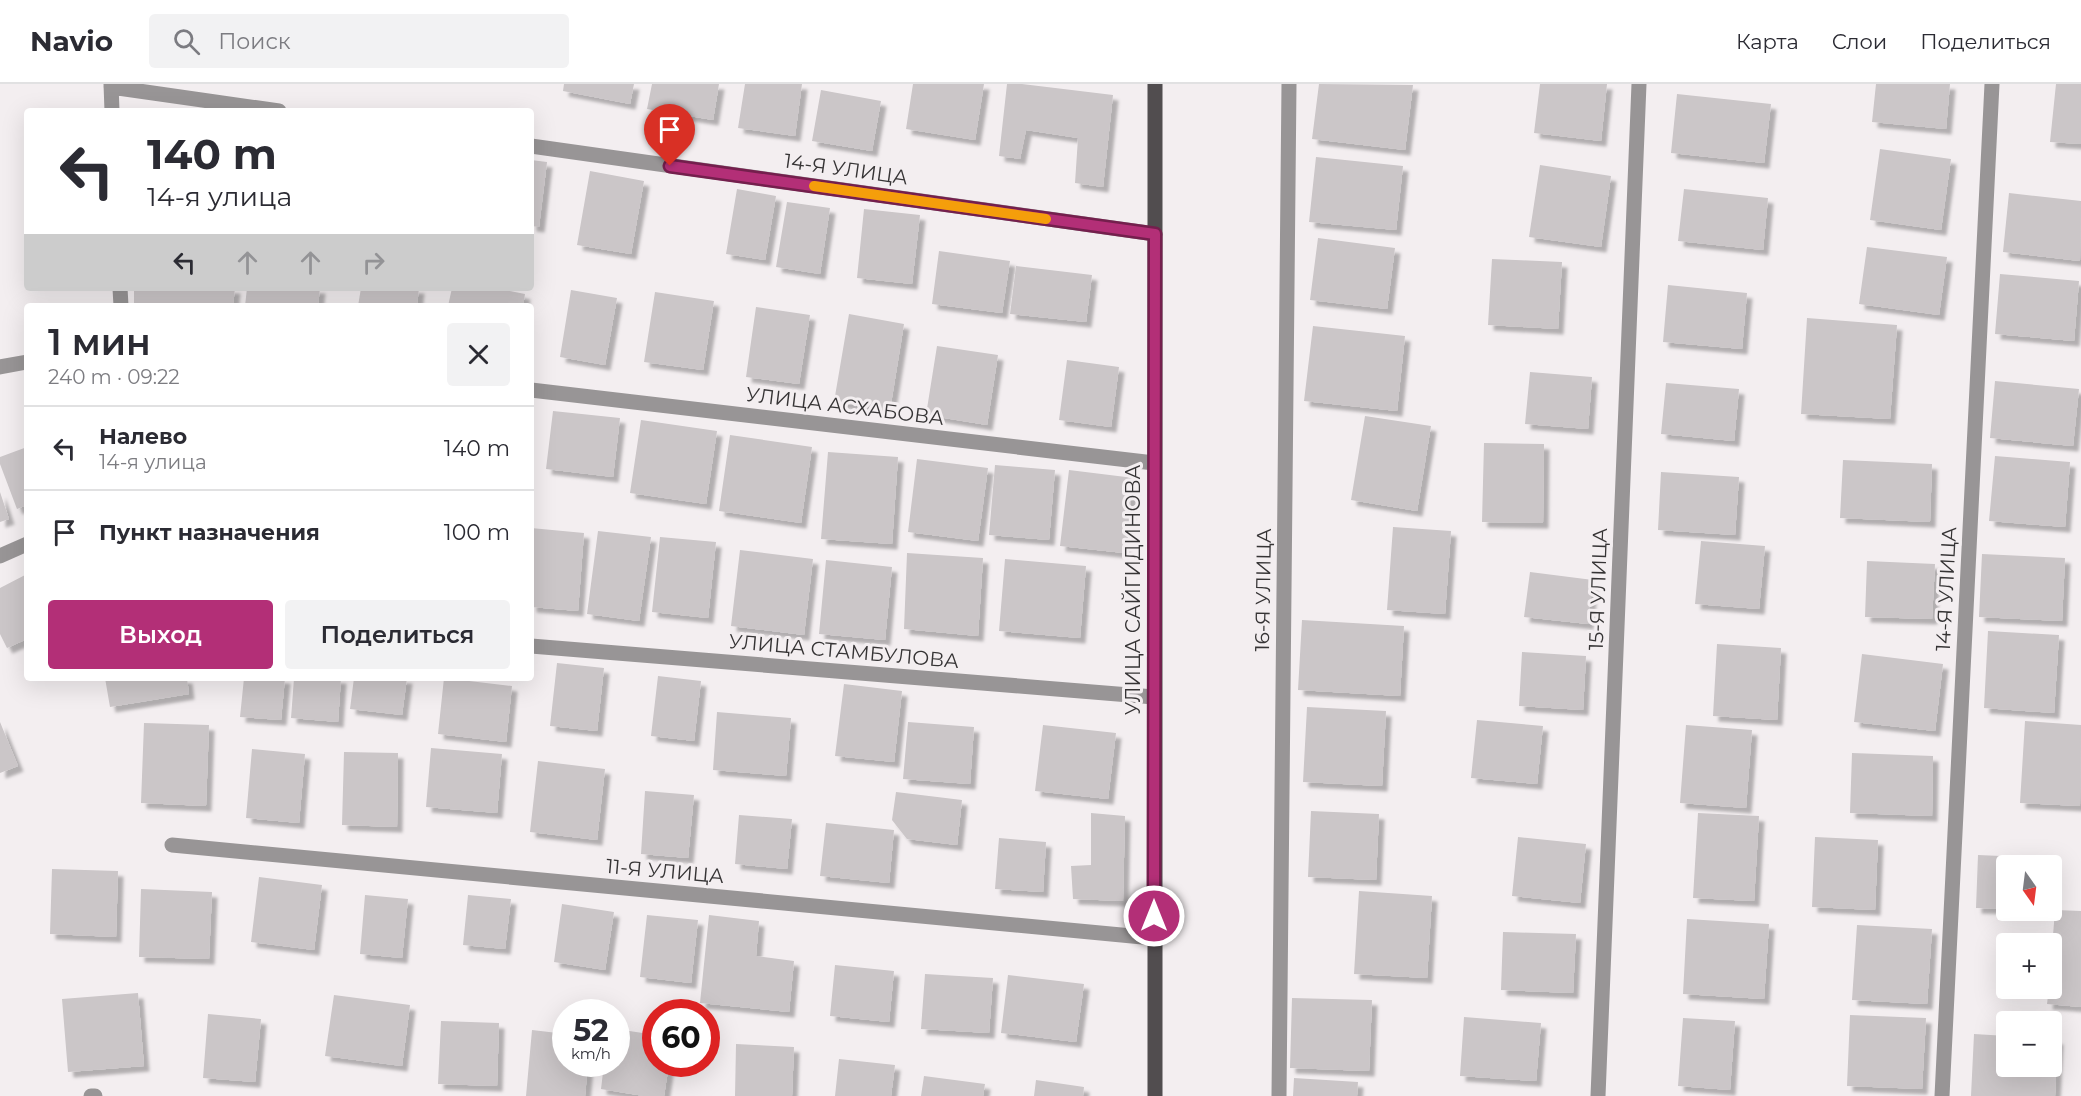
<!DOCTYPE html>
<html lang="ru">
<meta charset="utf-8">
<style>
:root{--surface:#fff;--page:#f2f2f3;--text:#2b2b33;--muted:#7c7c81;--line:#e1e1e2;--accent:#b32f77}
body{margin:0;font-family:Montserrat,sans-serif;background:var(--page);color:var(--text);height:100vh;display:flex;flex-direction:column;font-size:22px;white-space:nowrap}
*{box-sizing:border-box;margin:0}
p{font-size:20px;color:var(--muted)}
.icon{flex:none;width:33px;height:33px;fill:none;stroke:currentColor;stroke-width:2;stroke-linecap:round;stroke-linejoin:round}
.map{position:relative;flex:1;overflow:hidden}
.side{position:absolute;left:24px;top:219px;width:510px;height:378px;display:flex;flex-direction:column;background:var(--surface);border-radius:6px;box-shadow:0 6px 24px #0002}
.side>*{flex:none}
.guide{position:absolute;left:24px;top:24px;width:510px;height:183px;border-radius:6px;box-shadow:0 6px 24px #0002;background:#fff;color:var(--text);overflow:hidden}
.needle{width:39px;rotate:166deg}
.tools{position:absolute;left:1996px;top:771px;display:grid;gap:12px}
.tools a{display:grid;place-items:center;width:66px;height:66px;border-radius:6px;background:var(--surface);box-shadow:0 6px 24px #0002;font-size:30px}
.speed{position:absolute;left:552px;top:915px;display:flex;gap:12px;font-size:30px;font-weight:700;text-align:center}
.speed>*{display:grid;place-content:center;width:78px;height:78px;border-radius:50%;background:var(--surface);box-shadow:0 6px 24px #0002;line-height:1}
.speed small{font-size:15px;font-weight:400}
.speed .limit{border:9px solid #d22;background:#fff;color:#111}
.pin{position:absolute;display:grid;place-items:center;width:51px;height:51px;color:#fff;margin:-62px -26px;border-radius:50% 50% 50% 0;rotate:-45deg;box-shadow:0 0 6px #0007}
.pin .icon{rotate:45deg}
.me{position:absolute;width:66px;margin:-33px;rotate:0deg;stroke-linejoin:round;filter:drop-shadow(0 0 4px #0008)}
.turn{display:flex;align-items:center;gap:21px;height:126px;padding:0 24px;font-size:27px}
.turn .icon{width:78px;height:78px;stroke-width:2.5}
.turn b{display:block;font-size:42px;line-height:51px}
.lanes{display:flex;align-items:center;height:57px;padding:0 24px;background:#0003;justify-content:center;gap:30px;direction:ltr}
.lanes .off{opacity:.35}
.round{display:grid;place-items:center;flex:none;width:63px;height:63px;border-radius:6px;background:var(--page)}
.headline{display:flex;align-items:center;justify-content:space-between;height:102px;padding:0 24px}
h1{font-size:36px;font-weight:600;line-height:45px}
.action{display:flex;gap:12px;margin-top:auto;padding:12px 24px}
.action a{flex:1;height:69px;border-radius:6px;background:var(--accent);color:#fff;font-size:24px;font-weight:600;line-height:69px;text-align:center}
.action a+a{background:var(--page);color:var(--text)}
ul{padding:0;list-style:none}
li{display:flex;align-items:center;gap:18px;height:84px;padding:0 24px;border-top:2px solid var(--line)}
li div{flex:1}
li b{display:block;font-size:22px}
li em{font-style:normal}
header{display:flex;align-items:center;gap:36px;box-sizing:border-box;height:84px;padding:0 30px;background:var(--surface);border-bottom:2px solid var(--line)}
header strong{font-size:28px}
nav{display:flex;gap:33px;margin-inline-start:auto;font-size:21px}
.search{width:420px;height:54px;background:var(--page);display:flex;align-items:center;gap:15px;box-sizing:border-box;padding:0 21px;border-radius:6px;color:var(--muted);font-size:22px}
.map>svg:first-child{display:block}
.building{fill:#cbc6c8;filter:url(#shadow)}
.lines{fill:none;stroke-linecap:round;stroke-linejoin:round}
.minor{stroke:#989596;stroke-width:15}
.major{stroke:#514d4f;stroke-width:15}
.route-casing{stroke:#741f4d;stroke-width:15}
.route{stroke:#b32f77;stroke-width:10}
.slow{stroke:#f59e0b;stroke-width:10}
.labels{text-anchor:middle;stroke-width:6;stroke-linejoin:round;paint-order:stroke}
.street-label{font-size:20px;fill:#363435;stroke:#f3eef0}
</style>
<header>
<strong>Navio</strong>
<div class="search"><svg class="icon" aria-label="search" viewBox="0 0 24 24"><circle cx="10" cy="10" r="6"/><path d="M15 15l6 6"/></svg>Поиск</div>
<nav><a>Карта</a><a>Слои</a><a>Поделиться</a></nav>
</header>
<div class="map">
<svg width="2081" height="1012" viewBox="0 0 2081 1012">
<defs>
<filter id="shadow"><feDropShadow dx="5.5" dy="5.5" stdDeviation="1.5" flood-color="#0004"/></filter>
</defs>
<rect width="100%" height="100%" fill="#f3eef0"/>
<path class="building" d="M 564,0 L 634,0 L 630,20 L 563,7 Z
M 652,0 L 719,0 L 713,36 L 647,25 Z
M 745,0 L 802,0 L 795,52 L 738,44 Z
M 913,0 L 984,0 L 975,56 L 906,45 Z
M 1007,0 L 1022,0 L 1113,11 L 1103,103 L 1075,99 L 1078,54 L 1026,46 L 1020,75 L 999,72 Z
M 1319,0 L 1413,1 L 1405,66 L 1312,55 Z
M 1540,0 L 1607,0 L 1601,57 L 1534,49 Z
M 1876,0 L 1950,0 L 1946,45 L 1872,38 Z
M 2056,0 L 2081,0 L 2081,60 L 2050,58 Z
M 821,6 L 881,17 L 872,67 L 812,57 Z
M 1677,10 L 1771,20 L 1764,79 L 1671,69 Z
M 1880,65 L 1951,75 L 1941,146 L 1870,136 Z
M 1316,73 L 1403,82 L 1396,146 L 1309,138 Z
M 531,76 L 547,78 L 539,143 L 531,142 Z
M 1540,81 L 1611,92 L 1601,163 L 1529,153 Z
M 590,87 L 644,97 L 631,170 L 577,161 Z
M 737,105 L 776,112 L 765,176 L 726,170 Z
M 1684,105 L 1768,114 L 1763,166 L 1678,157 Z
M 2009,109 L 2081,117 L 2080,177 L 2003,168 Z
M 787,118 L 830,124 L 820,190 L 776,183 Z
M 864,125 L 920,131 L 912,200 L 857,194 Z
M 1318,154 L 1395,164 L 1387,225 L 1310,216 Z
M 1867,163 L 1947,173 L 1939,231 L 1859,220 Z
M 939,167 L 1010,177 L 1002,229 L 932,220 Z
M 1492,175 L 1562,178 L 1558,245 L 1488,241 Z
M 1016,182 L 1092,191 L 1086,238 L 1010,230 Z
M 2000,190 L 2079,197 L 2074,257 L 1995,250 Z
M 1668,201 L 1747,209 L 1742,265 L 1663,258 Z
M 134,204 L 235,204 L 233,222 L 134,222 Z
M 247,204 L 320,204 L 318,222 L 245,222 Z
M 361,204 L 419,204 L 417,222 L 358,222 Z
M 452,204 L 495,204 L 525,210 L 523,222 L 448,222 Z
M 571,206 L 617,214 L 605,281 L 560,273 Z
M 655,208 L 714,217 L 703,286 L 644,278 Z
M 756,223 L 810,231 L 799,300 L 746,293 Z
M 849,230 L 904,240 L 890,326 L 834,318 Z
M 1807,234 L 1897,241 L 1890,335 L 1801,330 Z
M 1313,242 L 1405,252 L 1397,327 L 1304,317 Z
M 937,262 L 998,271 L 987,341 L 926,331 Z
M 1067,276 L 1119,283 L 1111,343 L 1059,336 Z
M 1530,288 L 1592,293 L 1588,345 L 1525,340 Z
M 1995,297 L 2079,305 L 2073,362 L 1990,354 Z
M 1666,299 L 1739,305 L 1734,357 L 1661,350 Z
M 553,327 L 620,334 L 613,393 L 546,385 Z
M 1365,332 L 1431,342 L 1417,427 L 1351,416 Z
M 641,336 L 717,347 L 706,420 L 630,409 Z
M 730,351 L 812,363 L 801,439 L 719,427 Z
M 1484,359 L 1544,360 L 1543,439 L 1482,438 Z
M 27,363 L 27,421 L 17,425 L 0,380 L 0,373 Z
M 828,368 L 898,373 L 892,460 L 821,455 Z
M 1995,372 L 2070,378 L 2065,443 L 1989,437 Z
M 917,375 L 988,384 L 978,457 L 908,448 Z
M 1843,376 L 1932,380 L 1930,438 L 1840,434 Z
M 995,381 L 1055,386 L 1049,456 L 989,451 Z
M 1069,386 L 1134,394 L 1124,469 L 1060,462 Z
M 1661,388 L 1739,393 L 1735,451 L 1658,446 Z
M 0,408 L 9,435 L 0,438 Z
M 1393,443 L 1451,447 L 1445,530 L 1387,526 Z
M 531,444 L 584,449 L 578,527 L 531,523 Z
M 598,447 L 651,453 L 639,537 L 587,530 Z
M 660,453 L 716,458 L 708,534 L 652,528 Z
M 1701,457 L 1765,462 L 1759,525 L 1695,520 Z
M 740,466 L 813,475 L 804,551 L 731,542 Z
M 907,469 L 983,474 L 978,552 L 904,545 Z
M 1982,470 L 2065,474 L 2062,537 L 1979,533 Z
M 1005,475 L 1086,482 L 1080,554 L 999,547 Z
M 826,476 L 892,483 L 885,556 L 819,550 Z
M 1867,477 L 1935,480 L 1932,535 L 1865,533 Z
M 1530,488 L 1593,496 L 1588,540 L 1524,533 Z
M 27,490 L 27,555 L 7,564 L 0,550 L 0,504 Z
M 1302,536 L 1404,542 L 1400,612 L 1298,606 Z
M 1988,547 L 2059,551 L 2054,629 L 1984,624 Z
M 1717,560 L 1781,564 L 1777,636 L 1713,632 Z
M 1522,568 L 1586,572 L 1583,626 L 1519,622 Z
M 1862,570 L 1943,580 L 1935,647 L 1854,638 Z
M 557,579 L 604,584 L 597,647 L 550,642 Z
M 658,592 L 701,597 L 694,657 L 651,652 Z
M 105,594 L 187,594 L 189,610 L 110,623 Z
M 244,594 L 285,594 L 281,636 L 240,633 Z
M 294,594 L 341,594 L 338,638 L 291,634 Z
M 354,594 L 407,594 L 402,631 L 350,625 Z
M 444,594 L 512,602 L 506,658 L 438,650 Z
M 844,600 L 902,607 L 894,678 L 835,672 Z
M 1307,623 L 1386,627 L 1382,702 L 1303,698 Z
M 717,628 L 791,634 L 786,692 L 713,686 Z
M 1477,636 L 1543,642 L 1537,700 L 1471,694 Z
M 2025,637 L 2081,641 L 2080,722 L 2020,719 Z
M 0,638 L 18,682 L 0,689 Z
M 908,638 L 974,643 L 970,700 L 903,695 Z
M 144,639 L 209,641 L 206,722 L 141,719 Z
M 1043,641 L 1116,649 L 1108,715 L 1035,707 Z
M 1686,641 L 1752,646 L 1746,724 L 1680,719 Z
M 431,664 L 502,670 L 497,729 L 426,723 Z
M 252,665 L 305,670 L 299,739 L 246,734 Z
M 344,668 L 398,669 L 397,743 L 342,741 Z
M 1852,669 L 1933,672 L 1932,732 L 1850,729 Z
M 538,677 L 605,685 L 597,756 L 530,748 Z
M 645,707 L 694,711 L 688,774 L 641,770 Z
M 896,708 L 962,716 L 957,761 L 907,755 L 892,736 Z
M 1311,727 L 1379,730 L 1376,796 L 1308,793 Z
M 1091,729 L 1125,732 L 1123,817 L 1073,815 L 1071,782 L 1091,781 Z
M 1698,729 L 1759,732 L 1754,817 L 1693,814 Z
M 739,731 L 792,735 L 787,785 L 735,780 Z
M 826,739 L 894,746 L 889,799 L 820,792 Z
M 1518,753 L 1586,760 L 1580,819 L 1512,812 Z
M 1815,753 L 1878,756 L 1875,826 L 1812,823 Z
M 999,754 L 1046,758 L 1043,808 L 995,805 Z
M 1978,771 L 2050,774 L 2050,782 L 2007,782 L 2007,825 L 1976,824 Z
M 52,785 L 118,787 L 116,853 L 50,850 Z
M 259,793 L 322,801 L 314,866 L 251,858 Z
M 141,805 L 212,808 L 209,875 L 139,873 Z
M 1359,807 L 1432,812 L 1427,894 L 1354,890 Z
M 365,811 L 408,815 L 402,874 L 360,870 Z
M 468,811 L 511,815 L 505,865 L 463,861 Z
M 562,820 L 614,828 L 605,886 L 554,878 Z
M 2055,826 L 2081,827 L 2081,923 L 2047,920 L 2049,904 L 2052,904 L 2052,864 Z
M 647,831 L 698,836 L 691,899 L 640,893 Z
M 709,831 L 759,837 L 756,872 L 794,877 L 789,928 L 700,919 Z
M 1687,835 L 1769,840 L 1764,915 L 1683,910 Z
M 1857,841 L 1932,845 L 1927,920 L 1852,916 Z
M 1503,848 L 1576,850 L 1573,909 L 1501,906 Z
M 835,881 L 894,887 L 889,938 L 830,932 Z
M 925,890 L 993,894 L 989,949 L 921,945 Z
M 1008,891 L 1084,900 L 1076,958 L 1001,949 Z
M 138,909 L 144,982 L 68,988 L 62,915 Z
M 334,911 L 410,921 L 402,982 L 325,972 Z
M 1292,914 L 1372,916 L 1369,987 L 1290,984 Z
M 208,930 L 261,935 L 255,998 L 203,994 Z
M 1850,931 L 1926,934 L 1922,1005 L 1847,1002 Z
M 1464,933 L 1541,939 L 1536,997 L 1460,992 Z
M 1683,934 L 1735,937 L 1730,1006 L 1678,1002 Z
M 441,937 L 499,939 L 497,1002 L 438,1000 Z
M 616,945 L 656,951 L 656,980 L 669,980 L 664,1012 L 644,1012 L 601,1005 L 604,980 L 616,980 Z
M 532,946 L 566,950 L 566,980 L 588,980 L 585,1012 L 526,1012 Z
M 1974,950 L 2007,952 L 2007,982 L 2052,982 L 2052,955 L 2058,955 L 2055,1012 L 1971,1012 Z
M 736,960 L 794,963 L 792,1012 L 735,1012 Z
M 839,975 L 895,981 L 891,1012 L 835,1012 Z
M 924,992 L 985,1000 L 983,1012 L 921,1012 Z
M 1294,994 L 1358,998 L 1357,1012 L 1293,1012 Z
M 1036,996 L 1084,1003 L 1083,1012 L 1034,1012 Z"/>
<g class="lines">
<path class="minor" d="M 111,0 L 112,27
M 111,3 L 279,27
M 531,62 L 1155,150
M 120,204 L 121,222
M 0,283 L 27,278
M 531,306 L 1154,379
M 0,472 L 27,460
M 531,562 L 1154,613
M 172,761 L 1153,854
M 91,1012 L 95,1012
M 1279,1012 L 1289,0
M 1598,1012 L 1639,0
M 1942,1012 L 1992,0"/>
<path class="major" d="M 1155,1012 L 1155,0"/>
</g>
<g class="lines">
<defs>
<path id="route" d="M 670,82 L 1155,150 L 1154,832"/>
</defs>
<use href="#route" class="route-casing"/>
<use href="#route" class="route"/>
<path class="slow" d="M 814,102 L 1046,135"/>
</g>
<g class="labels">
<g class="street-label">
<text transform="translate(846 85) rotate(8)" y="7">14-Я УЛИЦА</text>
<text transform="translate(845 322) rotate(7)" y="7">УЛИЦА АСХАБОВА</text>
<text transform="translate(1598 505) rotate(-88)" y="7">15-Я УЛИЦА</text>
<text transform="translate(1946 505) rotate(-87)" y="7">14-Я УЛИЦА</text>
<text transform="translate(1133 506) rotate(-90)" y="7">УЛИЦА САЙГИДИНОВА</text>
<text transform="translate(1263 506) rotate(-89)" y="7">16-Я УЛИЦА</text>
<text transform="translate(844 567) rotate(5)" y="7">УЛИЦА СТАМБУЛОВА</text>
<text transform="translate(665 787) rotate(5)" y="7">11-Я УЛИЦА</text>
</g>
</g>
</svg>
<div class="tools">
<a><svg class="needle" viewBox="-14 -14 28 28"><path d="M0-13l5 13h-10z" fill="#e53935"/><path d="M0 13l5-13h-10z" fill="#7c7c81"/></svg></a>
<a>+</a>
<a>−</a>
</div>
<div class="speed"><div>52<small>km/h</small></div><div class="limit">60</div></div>
<div class="pin" style="left:670px;top:82px;background:#d93025"><svg class="icon" aria-label="arrive" viewBox="0 0 24 24"><path d="M6 21V4h12l-3 4 3 4H6"/></svg></div>
<svg class="me" style="left:1154px;top:832px" viewBox="-20 -20 40 40"><circle r="17" fill="#b32f77" stroke="#fff" stroke-width="3"/><path d="M0-11L8 9 0 5-8 9z" fill="#fff"/></svg>
<div class="guide">
<div class="turn"><svg class="icon" aria-label="left" viewBox="0 0 24 24"><path d="M17 20v-9H6M10 6l-5 5 5 5"/></svg><div><b>140 m</b>14-я улица</div></div>
<div class="lanes"><svg class="icon" aria-label="left" viewBox="0 0 24 24"><path d="M17 20v-9H6M10 6l-5 5 5 5"/></svg><svg class="icon off" aria-label="ahead" viewBox="0 0 24 24"><path d="M12 20V5M6 11l6-6 6 6"/></svg><svg class="icon off" aria-label="ahead" viewBox="0 0 24 24"><path d="M12 20V5M6 11l6-6 6 6"/></svg><svg class="icon off" aria-label="right" viewBox="0 0 24 24"><path d="M7 20v-9h11M14 6l5 5-5 5"/></svg></div>
</div>
<section class="side">
<div class="headline"><div><h1>1 мин</h1><p>240 m · 09:22</p></div><a class="round"><svg class="icon" aria-label="close" viewBox="0 0 24 24"><path d="M6 6l12 12M18 6L6 18"/></svg></a></div>
<ul>
<li><svg class="icon" aria-label="left" viewBox="0 0 24 24"><path d="M17 20v-9H6M10 6l-5 5 5 5"/></svg><div><b>Налево</b><p>14-я улица</p></div><em>140 m</em></li>
<li><svg class="icon" aria-label="arrive" viewBox="0 0 24 24"><path d="M6 21V4h12l-3 4 3 4H6"/></svg><div><b>Пункт назначения</b></div><em>100 m</em></li>
</ul>
<div class="action"><a>Выход</a><a>Поделиться</a></div>
</section>
</div>
